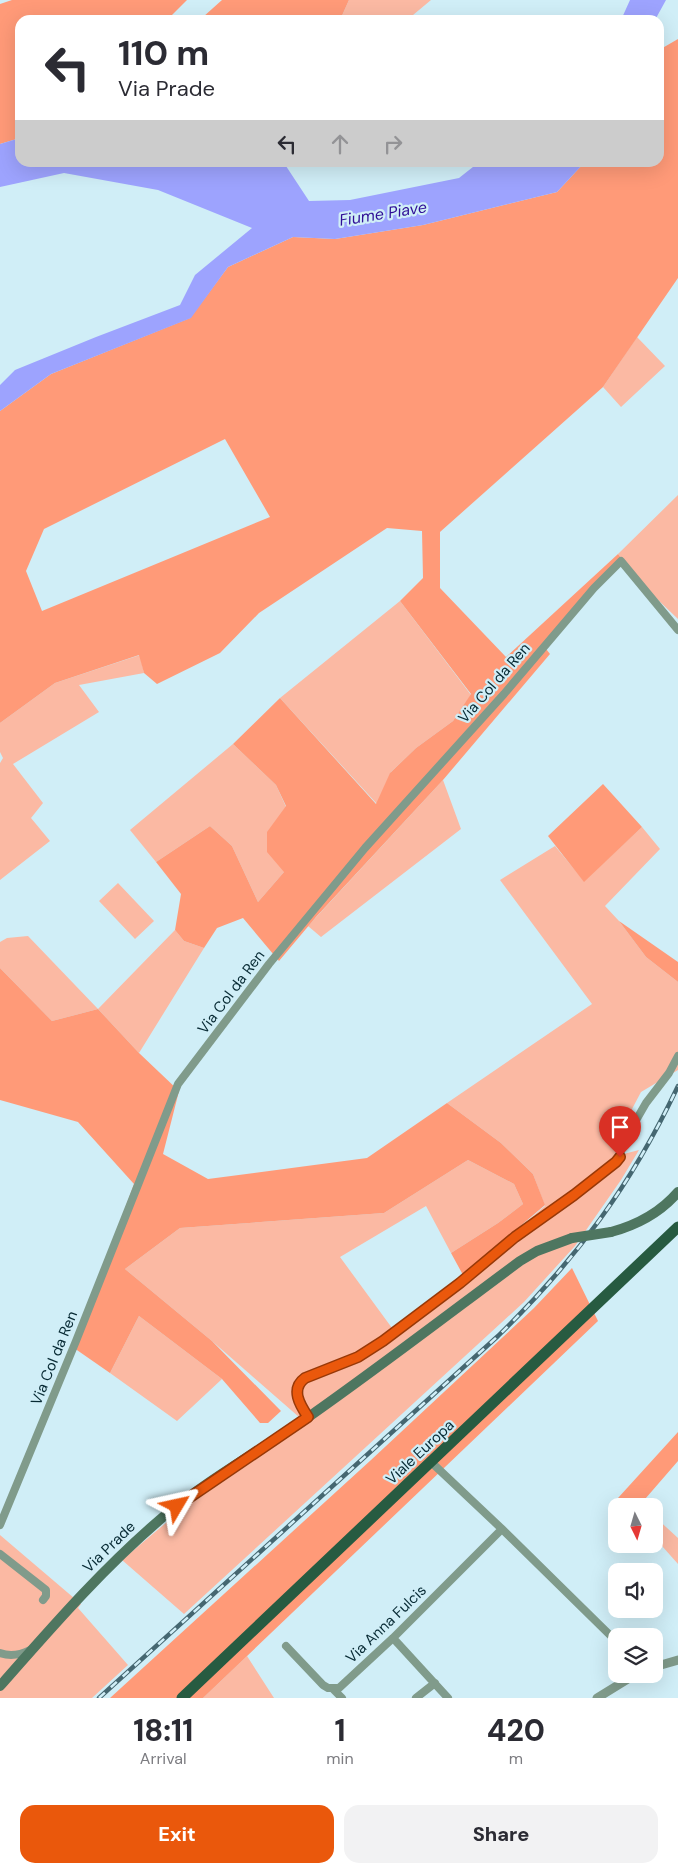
<!DOCTYPE html>
<style>
:root{--surface:#fff;--page:#f2f2f3;--text:#2b2b33;--muted:#7c7c81;--accent:#ea580c}
body{margin:0;font-family:"DM Sans",sans-serif;background:var(--page);color:var(--text);height:100vh;display:flex;flex-direction:column;font-size:19px;white-space:nowrap}
*{box-sizing:border-box;margin:0}
p{font-size:16px;color:var(--muted)}
.icon{flex:none;width:28px;height:28px;fill:none;stroke:currentColor;stroke-width:2;stroke-linecap:round;stroke-linejoin:round}
.map{position:relative;height:1698px;overflow:hidden}
.panel{display:flex;flex-direction:column;background:var(--surface);flex:1}
.panel>*{flex:none}
.banner{position:absolute;left:15px;top:15px;width:649px;height:152px;border-radius:15px;box-shadow:0 5px 20px #0002;background:#fff;color:var(--text);overflow:hidden}
.needle{width:32px;rotate:175deg}
.fabs{position:absolute;left:608px;top:1498px;display:grid;gap:10px}
.fabs a{display:grid;place-items:center;width:55px;height:55px;border-radius:10px;background:var(--surface);box-shadow:0 5px 20px #0002;font-size:25px}
.pin{position:absolute;display:grid;place-items:center;width:42px;height:42px;color:#fff;margin:-51px -21px;border-radius:50% 50% 50% 0;rotate:-45deg;box-shadow:0 0 5px #0007}
.pin .icon{rotate:45deg}
.me{position:absolute;width:55px;margin:-28px;rotate:54deg;stroke-linejoin:round;filter:drop-shadow(0 0 4px #0008)}
.turn{display:flex;align-items:center;gap:18px;height:105px;padding:0 20px;font-size:22px}
.turn .icon{width:65px;height:65px;stroke-width:2.5}
.turn b{display:block;font-size:35px;line-height:42px}
.lanes{display:flex;align-items:center;height:48px;padding:0 20px;background:#0003;justify-content:center;gap:25px;direction:ltr}
.lanes .off{opacity:.35}
.eta{display:flex;justify-content:space-evenly;align-items:center;height:85px;text-align:center}
.eta b{font-size:30px;font-weight:800;line-height:35px}
.primary-button{display:flex;gap:10px;margin-top:auto;padding:10px 20px}
.primary-button a{flex:1;height:58px;border-radius:15px;background:var(--accent);color:#fff;font-size:20px;font-weight:800;line-height:58px;text-align:center}
.primary-button a+a{background:var(--page);color:var(--text)}
.map>svg:first-child{display:block}
.green{fill:#fbb9a3}
.forest{fill:#ff9a78;fill-rule:evenodd}
.water{fill:#9da3fe}
.lines{fill:none;stroke-linecap:round;stroke-linejoin:round}
.minor{stroke:#809b8b;stroke-width:8}
.tertiary{stroke:#809b8b;stroke-width:9}
.secondary{stroke:#4e7660;stroke-width:10}
.primary{stroke:#275b41;stroke-width:11}
.rail-casing{stroke:#456771;stroke-width:4.5}
.rail{stroke:#d0eef7;stroke-width:2.5;stroke-dasharray:8;stroke-linecap:butt}
.secondary-bridge{stroke:#4e7660;stroke-width:10}
.route-casing{stroke:#983908;stroke-width:12}
.route{stroke:#ea580c;stroke-width:9}
.labels{text-anchor:middle;stroke-width:4.5;stroke-linejoin:round;paint-order:stroke}
.street-label{font-size:15px;fill:#072a34;stroke:#d0eef7}
.water-label{font-size:16px;font-style:italic;fill:#2f0e96;stroke:#d0eef7}
</style>
<div class="map">
<svg width="678" height="1698" viewBox="0 0 678 1698">
<rect width="100%" height="100%" fill="#d0eef7"/>
<path class="green" d="M 349,0 L 431,0 L 407,20 L 340,20 Z
M 637,337 L 665,366 L 621,407 L 603,387 Z
M 678,495 L 678,619 L 656,598 L 618,554 Z
M 400,601 L 471,695 L 453,721 L 416,748 L 391,772 L 377,804 L 280,698 Z
M 140,655 L 144,673 L 79,685 L 99,712 L 13,764 L 43,803 L 31,818 L 50,841 L 0,880 L 0,763 L 3,758 L 0,752 L 0,723 L 55,683 Z
M 233,744 L 276,785 L 286,807 L 284,872 L 258,902 L 232,846 L 210,826 L 156,862 L 130,830 Z
M 443,780 L 461,829 L 321,937 L 308,926 Z
M 642,827 L 660,849 L 605,906 L 619,921 L 646,957 L 678,982 L 678,1070 L 641,1092 L 622,1128 L 616,1156 L 639,1150 L 621,1180 L 575,1246 L 524,1302 L 184,1614 L 122,1560 L 180,1511 L 307,1424 L 212,1341 L 125,1269 L 180,1228 L 384,1213 L 468,1160 L 514,1184 L 523,1204 L 498,1223 L 451,1253 L 426,1206 L 340,1257 L 392,1328 L 463,1275 L 545,1206 L 533,1174 L 501,1143 L 447,1103 L 592,1004 L 500,880 L 555,846 L 584,881 Z
M 118,883 L 154,921 L 135,939 L 99,901 Z
M 175,930 L 184,941 L 204,948 L 139,1053 L 98,1009 L 52,1021 L 0,968 L 0,942 L 7,938 L 28,936 L 98,1009 Z
M 139,1316 L 222,1379 L 177,1421 L 110,1373 Z
M 654,1516 L 678,1538 L 678,1564 L 654,1537 Z
M 0,1535 L 81,1604 L 78,1608 L 128,1665 L 92,1698 L 0,1698 Z
M 247,1656 L 274,1698 L 203,1698 Z"/>
<path class="forest" d="M 12,0 L 187,0 L 167,20 L 20,20 L 20,138 L 0,144 L 0,4 Z
M 222,0 L 349,0 L 340,20 L 203,20 L 203,17 Z
M 678,39 L 678,278 L 603,387 L 440,532 L 440,588 L 506,657 L 618,554 L 623,560 L 543,645 L 550,654 L 443,780 L 316,917 L 279,961 L 243,918 L 217,928 L 204,948 L 184,941 L 175,930 L 181,894 L 156,862 L 210,826 L 232,846 L 258,902 L 284,872 L 267,852 L 267,832 L 286,806 L 276,785 L 233,744 L 280,698 L 376,804 L 390,773 L 416,748 L 453,721 L 471,694 L 400,601 L 423,578 L 422,531 L 387,528 L 259,613 L 220,653 L 157,684 L 144,673 L 139,655 L 55,683 L 0,723 L 0,411 L 51,374 L 190,318 L 228,267 L 293,237 L 335,239 L 423,225 L 557,192 L 584,163 L 659,162 L 659,50 ZM 225,439 L 270,517 L 42,611 L 26,571 L 44,529 Z
M 603,784 L 642,827 L 584,882 L 548,836 Z
M 619,921 L 678,962 L 678,982 L 646,957 Z
M 0,968 L 52,1021 L 98,1009 L 139,1053 L 179,1091 L 163,1154 L 208,1179 L 367,1158 L 447,1103 L 501,1143 L 533,1174 L 545,1205 L 463,1275 L 451,1253 L 498,1223 L 523,1204 L 514,1184 L 468,1160 L 384,1213 L 180,1228 L 125,1269 L 212,1341 L 281,1411 L 268,1423 L 260,1423 L 222,1379 L 139,1316 L 110,1373 L 74,1348 L 134,1184 L 78,1122 L 0,1100 Z
M 572,1268 L 598,1321 L 203,1698 L 110,1698 L 371,1460 L 534,1308 Z
M 678,1432 L 678,1461 L 639,1506 L 626,1506 L 618,1498 Z"/>
<path class="water" d="M 630,0 L 666,0 L 655,20 L 621,20 Z
M 20,138 L 20,162 L 284,163 L 309,201 L 350,200 L 459,178 L 478,163 L 584,163 L 557,192 L 423,225 L 335,239 L 293,237 L 228,267 L 191,318 L 51,374 L 0,411 L 0,385 L 15,370 L 96,337 L 180,305 L 195,275 L 252,228 L 158,190 L 64,173 L 0,187 L 0,144 Z"/>
<g class="lines">
<path class="minor" d="M 308,1417 C 300,1405 290,1389 305,1378 L 358,1357 L 383,1341 L 460,1283 L 515,1237 L 574,1195 L 616,1162 L 631,1129 L 646,1103 L 669,1073 L 678,1056
M 431,1462 L 502,1529 L 616,1641
M 0,1525 L 76,1341 L 178,1084 L 269,964 L 365,848 L 504,694 L 594,588 L 621,561 L 678,630
M 0,1554 L 46,1590 L 46,1596 L 43,1600
M 393,1638 L 448,1698
M 286,1646 L 323,1685 L 328,1688 L 339,1688 L 393,1638 L 502,1529
M 0,1653 C 11,1657 20,1655 30,1650
M 333,1689 L 342,1698
M 416,1698 L 435,1683"/>
<path class="tertiary" d="M 654,1667 L 678,1660
M 597,1698 L 636,1674"/>
<path class="secondary" d="M 611,1232 C 637,1225 660,1213 678,1192
M 0,1686 C 52,1627 103,1568 163,1517 C 208,1479 261,1450 310,1416 C 381,1366 450,1313 520,1261 L 537,1251 L 572,1238"/>
<path class="primary" d="M 182,1698 L 678,1227"/>
<defs>
<path id="rail" d="M 99,1698 L 498,1336 C 576,1260 632,1184 678,1086"/>
</defs>
<use href="#rail" class="rail-casing"/>
<use href="#rail" class="rail"/>
<path class="secondary-bridge" d="M 572,1238 L 611,1232"/>
</g>
<g class="lines">
<defs>
<path id="route" d="M 177,1506 L 308,1417 C 300,1405 290,1389 305,1378 L 358,1357 L 383,1341 L 460,1283 L 515,1237 L 574,1195 L 616,1162 L 620,1157"/>
</defs>
<use href="#route" class="route-casing"/>
<use href="#route" class="route"/>
</g>
<g class="labels">
<g class="street-label">
<text transform="translate(494 683) rotate(-49)" y="5">Via Col da Ren</text>
<text transform="translate(231 992) rotate(-53)" y="5">Via Col da Ren</text>
<text transform="translate(54 1358) rotate(-68)" y="5">Via Col da Ren</text>
<text transform="translate(420 1452) rotate(-43)" y="5">Viale Europa</text>
<text transform="translate(109 1547) rotate(-44)" y="5">Via Prade</text>
<text transform="translate(386 1624) rotate(-44)" y="5">Via Anna Fulcis</text>
</g>
<g class="water-label">
<text transform="translate(383 213) rotate(-9)" y="6">Fiume Piave</text>
</g>
</g>
</svg>
<div class="fabs">
<a><svg class="needle" viewBox="-14 -14 28 28"><path d="M0-13l5 13h-10z" fill="#e53935"/><path d="M0 13l5-13h-10z" fill="#7c7c81"/></svg></a>
<a><svg class="icon" aria-label="sound" viewBox="0 0 24 24"><path d="M4 9h4l5-4v14l-5-4H4zM17 9q2 3 0 6"/></svg></a>
<a><svg class="icon" aria-label="layers" viewBox="0 0 24 24"><path d="M12 4l9 5-9 5-9-5zM3 14l9 5 9-5"/></svg></a>
</div>
<div class="pin" style="left:620px;top:1157px;background:#d93025"><svg class="icon" aria-label="arrive" viewBox="0 0 24 24"><path d="M6 21V4h12l-3 4 3 4H6"/></svg></div>
<svg class="me" style="left:177px;top:1506px" viewBox="-20 -20 40 40"><path d="M0-17L14 15 0 8-14 15z" fill="#ea580c" stroke="#fff" stroke-width="4"/></svg>
<div class="banner">
<div class="turn"><svg class="icon" aria-label="left" viewBox="0 0 24 24"><path d="M17 20v-9H6M10 6l-5 5 5 5"/></svg><div><b>110 m</b>Via Prade</div></div>
<div class="lanes"><svg class="icon" aria-label="left" viewBox="0 0 24 24"><path d="M17 20v-9H6M10 6l-5 5 5 5"/></svg><svg class="icon off" aria-label="ahead" viewBox="0 0 24 24"><path d="M12 20V5M6 11l6-6 6 6"/></svg><svg class="icon off" aria-label="right" viewBox="0 0 24 24"><path d="M7 20v-9h11M14 6l5 5-5 5"/></svg></div>
</div>
</div>
<section class="panel">
<div class="eta">
<div><b>18:11</b><p>Arrival</p></div>
<div><b>1</b><p>min</p></div>
<div><b>420</b><p>m</p></div>
</div>
<div class="primary-button"><a>Exit</a><a>Share</a></div>
</section>
